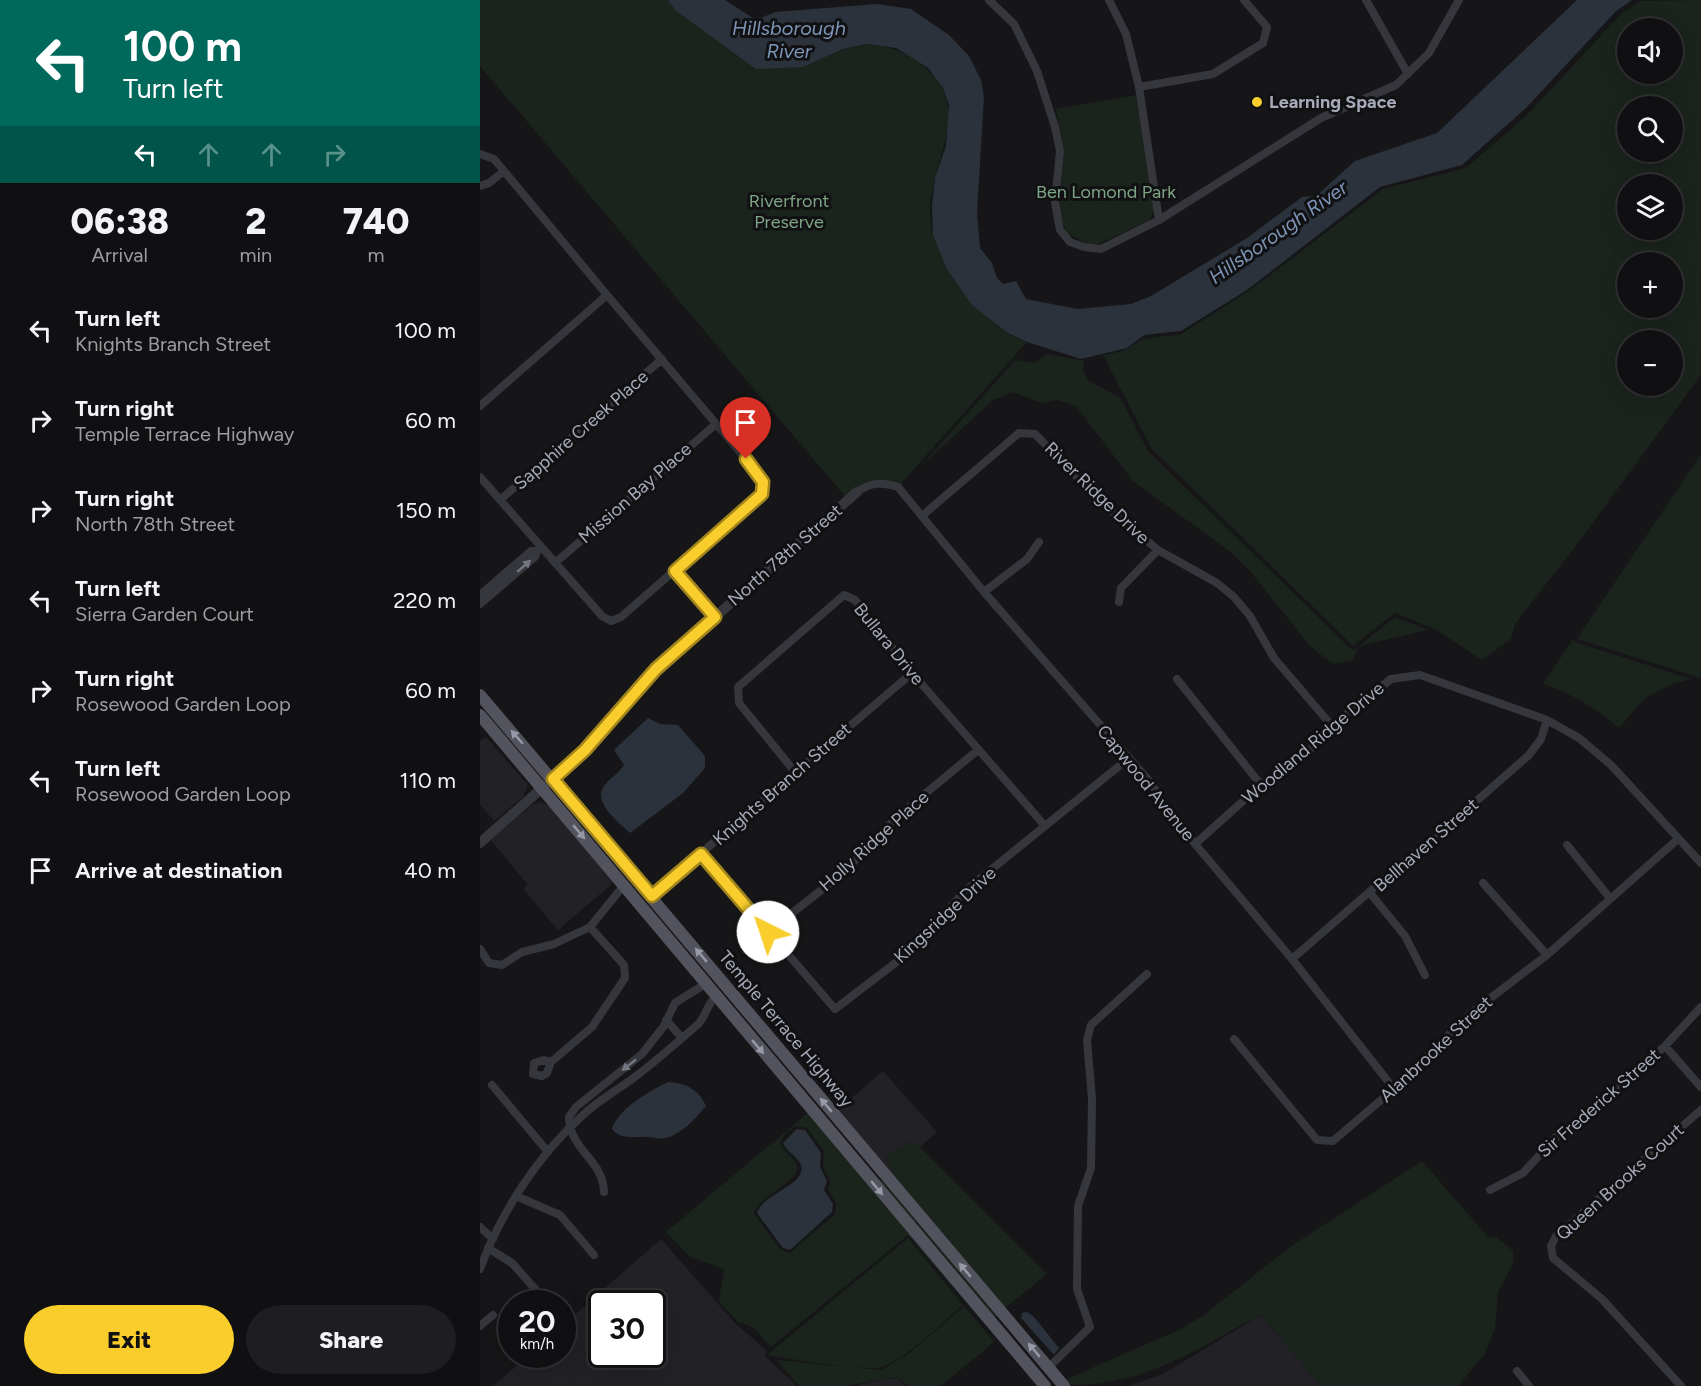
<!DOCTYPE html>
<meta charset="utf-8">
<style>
:root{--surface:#101012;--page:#1e1e20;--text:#f1f3f6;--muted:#9c9d9f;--line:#303032;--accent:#f9cd2c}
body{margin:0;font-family:Figtree,sans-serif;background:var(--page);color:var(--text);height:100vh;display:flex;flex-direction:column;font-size:22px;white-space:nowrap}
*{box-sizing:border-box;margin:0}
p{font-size:20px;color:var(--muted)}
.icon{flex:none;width:33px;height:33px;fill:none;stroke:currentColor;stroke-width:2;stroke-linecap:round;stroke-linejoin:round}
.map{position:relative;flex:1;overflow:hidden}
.details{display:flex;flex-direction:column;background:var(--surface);width:480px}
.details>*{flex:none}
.hud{background:#00695c;color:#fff;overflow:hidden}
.buttons{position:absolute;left:1137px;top:18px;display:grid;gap:12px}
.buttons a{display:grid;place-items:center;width:66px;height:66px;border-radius:50%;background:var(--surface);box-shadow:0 6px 24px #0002,0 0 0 2px var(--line);font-size:30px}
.speed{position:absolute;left:18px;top:1290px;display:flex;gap:12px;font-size:30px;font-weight:700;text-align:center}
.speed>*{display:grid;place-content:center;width:78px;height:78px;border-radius:50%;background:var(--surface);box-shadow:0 6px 24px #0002,0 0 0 2px var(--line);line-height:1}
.speed small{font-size:15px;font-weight:400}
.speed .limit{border:3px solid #111;border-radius:9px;background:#fff;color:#111}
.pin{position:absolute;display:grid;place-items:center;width:51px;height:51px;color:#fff;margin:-62px -26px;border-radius:50% 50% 50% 0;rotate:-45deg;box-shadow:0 0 6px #0007}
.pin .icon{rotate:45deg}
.me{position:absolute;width:66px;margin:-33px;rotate:319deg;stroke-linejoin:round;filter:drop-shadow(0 0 4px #0008)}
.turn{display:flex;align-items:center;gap:21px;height:126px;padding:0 24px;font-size:27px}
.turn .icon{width:78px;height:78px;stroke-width:2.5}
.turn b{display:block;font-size:42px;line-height:51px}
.lanes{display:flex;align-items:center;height:57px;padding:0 24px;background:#0003;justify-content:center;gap:30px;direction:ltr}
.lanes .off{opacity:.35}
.eta{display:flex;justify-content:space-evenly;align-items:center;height:102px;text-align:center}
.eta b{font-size:36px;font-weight:800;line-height:42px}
.action{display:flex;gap:12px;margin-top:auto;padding:12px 24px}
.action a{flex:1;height:69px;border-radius:36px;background:var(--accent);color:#111;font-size:24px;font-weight:800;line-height:69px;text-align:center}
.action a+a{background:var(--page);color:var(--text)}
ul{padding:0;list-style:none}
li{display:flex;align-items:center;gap:18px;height:90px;padding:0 24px}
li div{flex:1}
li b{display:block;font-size:22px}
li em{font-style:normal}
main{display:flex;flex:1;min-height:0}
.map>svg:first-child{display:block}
.built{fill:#222125;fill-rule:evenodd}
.green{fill:#1b231d;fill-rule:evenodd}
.water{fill:#2b323c}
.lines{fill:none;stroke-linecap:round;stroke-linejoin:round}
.minor{stroke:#36373d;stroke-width:8}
.tertiary{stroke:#36373d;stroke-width:10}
.primary{stroke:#52535c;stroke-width:12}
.oneway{fill:#747681}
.oneway2{fill:#9699a6}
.route-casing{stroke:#a2851d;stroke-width:15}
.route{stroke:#f9cd2c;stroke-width:10}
.poi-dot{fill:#f9cd2c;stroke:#111113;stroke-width:2}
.labels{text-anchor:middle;stroke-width:6;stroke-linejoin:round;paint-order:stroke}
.poi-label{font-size:18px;font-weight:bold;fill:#a7aab8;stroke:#111113;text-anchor:start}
.park-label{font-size:18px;fill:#7da484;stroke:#111113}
.street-label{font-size:18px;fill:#a7aab8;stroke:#111113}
.water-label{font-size:20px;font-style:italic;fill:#7c94b5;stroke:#111113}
</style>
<main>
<section class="details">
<div class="hud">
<div class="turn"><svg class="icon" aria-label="left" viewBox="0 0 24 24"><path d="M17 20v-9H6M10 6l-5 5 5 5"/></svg><div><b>100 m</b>Turn left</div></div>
<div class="lanes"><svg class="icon" aria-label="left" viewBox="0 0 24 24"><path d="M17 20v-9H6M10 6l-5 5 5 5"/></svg><svg class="icon off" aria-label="ahead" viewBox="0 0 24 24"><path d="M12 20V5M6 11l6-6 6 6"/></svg><svg class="icon off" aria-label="ahead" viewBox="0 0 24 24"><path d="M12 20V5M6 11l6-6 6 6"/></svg><svg class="icon off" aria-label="right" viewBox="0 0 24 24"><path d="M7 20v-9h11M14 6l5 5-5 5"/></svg></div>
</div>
<div class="eta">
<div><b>06:38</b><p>Arrival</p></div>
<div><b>2</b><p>min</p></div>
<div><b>740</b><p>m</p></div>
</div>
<ul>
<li><svg class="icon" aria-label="left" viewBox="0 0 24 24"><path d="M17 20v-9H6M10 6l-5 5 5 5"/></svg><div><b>Turn left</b><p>Knights Branch Street</p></div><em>100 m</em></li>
<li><svg class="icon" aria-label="right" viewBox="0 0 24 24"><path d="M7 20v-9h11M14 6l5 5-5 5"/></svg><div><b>Turn right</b><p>Temple Terrace Highway</p></div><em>60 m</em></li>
<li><svg class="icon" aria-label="right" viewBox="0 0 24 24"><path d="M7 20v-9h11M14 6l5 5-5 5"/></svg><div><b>Turn right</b><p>North 78th Street</p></div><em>150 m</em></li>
<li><svg class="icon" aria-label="left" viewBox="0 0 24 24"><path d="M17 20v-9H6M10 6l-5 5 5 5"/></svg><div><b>Turn left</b><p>Sierra Garden Court</p></div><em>220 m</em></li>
<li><svg class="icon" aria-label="right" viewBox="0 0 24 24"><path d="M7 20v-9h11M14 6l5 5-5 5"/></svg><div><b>Turn right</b><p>Rosewood Garden Loop</p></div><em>60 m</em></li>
<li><svg class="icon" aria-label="left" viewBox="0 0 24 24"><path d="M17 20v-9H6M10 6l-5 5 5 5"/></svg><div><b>Turn left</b><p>Rosewood Garden Loop</p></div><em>110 m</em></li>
<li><svg class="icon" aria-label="arrive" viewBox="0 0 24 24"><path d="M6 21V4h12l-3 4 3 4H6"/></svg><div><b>Arrive at destination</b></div><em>40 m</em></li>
</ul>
<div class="action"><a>Exit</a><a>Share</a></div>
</section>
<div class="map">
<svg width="1221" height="1386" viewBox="0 0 1221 1386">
<rect width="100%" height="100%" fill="#161618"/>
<path class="built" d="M 6,737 L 48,785 L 43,797 L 14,821 L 0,804 L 0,741 Z
M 60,802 L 71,807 L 133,883 L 78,930 L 44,890 L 47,884 L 11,840 L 53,804 Z
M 403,1071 L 457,1132 L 440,1147 L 430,1141 L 406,1158 L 414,1170 L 409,1174 L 356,1112 Z
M 181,1239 L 255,1323 L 287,1351 L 285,1356 L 317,1386 L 13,1386 L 49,1355 L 82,1354 L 83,1325 ZM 122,1304 L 172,1304 L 172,1354 L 122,1354 Z
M 781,1315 L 841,1386 L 648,1386 L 683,1374 Z
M 417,1378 L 426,1386 L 375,1386 L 405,1379 Z"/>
<path class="green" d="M 0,0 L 188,0 L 195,10 L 323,67 C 364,48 392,33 433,59 C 510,107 435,171 453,234 C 455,240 520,326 527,332 C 532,337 541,339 547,342 L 418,487 L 387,485 L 368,500 L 0,66 Z
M 1221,0 L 1221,375 L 1101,539 L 1035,624 L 1031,639 L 1002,660 L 955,629 L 915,613 L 873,646 L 671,448 L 623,355 L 643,351 L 663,339 L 701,334 L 769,291 L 903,189 L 986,168 L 1048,114 L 1141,14 L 1161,1 ZM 1148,28 L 1192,28 L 1192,74 L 1148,74 ZM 1148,106 L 1192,106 L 1192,152 L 1148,152 ZM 1148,184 L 1192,184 L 1192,230 L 1148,230 ZM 1148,262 L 1192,262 L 1192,308 L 1148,308 ZM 1148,340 L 1192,340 L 1192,386 L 1148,386 Z
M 656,95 L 674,211 L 670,220 L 616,245 L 603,242 L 587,233 L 579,213 L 584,150 L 576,109 Z
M 567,354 L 604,361 L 603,372 L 609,381 L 641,398 L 668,451 L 871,649 L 875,649 L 915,617 L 948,630 L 879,646 L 872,661 L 853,664 L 831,647 L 770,571 L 752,553 L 653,481 L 596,406 L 577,400 L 561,403 L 533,392 L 513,400 L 438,469 L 535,360 L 555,363 Z
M 1221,454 L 1221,678 L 1097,639 Z
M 1093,639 L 1095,642 L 1211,679 L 1194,683 L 1165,698 L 1139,728 C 1116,708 1092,694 1063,684 Z
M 328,1113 L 510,1328 L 509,1329 L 428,1235 L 291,1347 L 273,1327 L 258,1322 L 239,1302 L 244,1269 L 210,1257 L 186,1232 ZM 316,1126 L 327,1128 L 344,1152 L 343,1166 L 350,1181 L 348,1189 L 356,1204 L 355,1214 L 310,1253 L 301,1250 L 274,1214 C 279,1194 322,1181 317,1166 C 314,1157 304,1153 300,1143 L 307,1132 Z
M 430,1141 L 440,1147 L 567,1274 L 524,1309 L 409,1174 L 414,1170 L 405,1158 Z
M 942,1161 L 1009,1238 L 1016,1237 L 1033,1251 L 1033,1264 L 1018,1292 L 1015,1329 L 1004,1355 L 978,1386 L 841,1386 L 781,1315 C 717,1348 666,1386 589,1385 L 587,1379 L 701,1329 L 724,1315 L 810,1247 Z
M 403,1179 L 518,1315 L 513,1319 L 399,1183 Z
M 428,1238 L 483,1305 C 464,1321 425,1360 402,1367 C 387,1372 306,1358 287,1355 Z
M 484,1306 L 514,1342 L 461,1386 L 428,1386 L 417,1377 L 366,1386 L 319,1386 L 296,1360 L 402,1370 L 431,1352 Z"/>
<path class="water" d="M 188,0 L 245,0 L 276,20 L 295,12 L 397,4 L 431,9 L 469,35 L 489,56 L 501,80 L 504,97 L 497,212 L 500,248 L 512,263 L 517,278 L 523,284 L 536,281 L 546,299 L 598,309 L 651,304 L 671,296 L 767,238 L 822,197 L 836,196 L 875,161 L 957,133 L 1097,0 L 1152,0 L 1136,11 L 1047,107 L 982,165 L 900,187 L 767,290 L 701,331 L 664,335 L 647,348 L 601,359 L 547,342 L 528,333 L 492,305 L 467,269 L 453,235 L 452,206 L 455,178 L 466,146 L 469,105 L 463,88 L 448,68 L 416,48 L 387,44 L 363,49 L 323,67 L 276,69 L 195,10 Z
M 168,718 L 180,724 L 198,725 L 225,756 L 225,768 L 203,793 L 150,833 C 139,823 112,802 124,786 C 130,778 138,774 144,765 L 134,750 Z
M 188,1082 C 205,1083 219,1089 226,1106 C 216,1118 202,1134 186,1138 C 179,1140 169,1136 162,1137 C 151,1137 140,1139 132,1129 C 139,1108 168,1092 188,1082 Z
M 317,1129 L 325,1130 L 341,1153 L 340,1167 L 347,1181 L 344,1190 L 353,1204 L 352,1212 L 310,1250 L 303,1248 L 277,1213 C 283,1193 327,1185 321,1165 C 317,1156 307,1152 303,1143 Z
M 547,1312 L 554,1317 L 579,1348 L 574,1355 L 541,1318 L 542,1313 Z"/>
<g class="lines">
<path class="minor" d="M 509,0 L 534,24 L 557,71 L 575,127 L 580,151 L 575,202 L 580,230 L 590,242 L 604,247 L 621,249 L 679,220 L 841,118 L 916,85 L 949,53 L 979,0
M 629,0 L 646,34 L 659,87 L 679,220
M 886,0 L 928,74
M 659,87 L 733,74 L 783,43 L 787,27 L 764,0
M 0,154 L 14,159 L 127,295
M 0,186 L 9,183 L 24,171
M 0,406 L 127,295 L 281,477 L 284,488 L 279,497 L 141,617 L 131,621 L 122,616 L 0,477
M 377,492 C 391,482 402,482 418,487 L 504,592 L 671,783 L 689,813 L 812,959 L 914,1089
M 20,500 L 182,359
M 443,515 L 539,433 L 555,434 L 629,509 L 678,550 L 737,583 L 754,597 L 770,616 L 794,658 L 852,726
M 75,563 L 236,424
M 195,571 L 235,617
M 504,592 L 547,559 L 559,542
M 0,595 L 51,551 L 57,551 L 55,557 L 0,604
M 639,602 L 641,588 L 678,550
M 697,679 L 781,785
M 315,772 L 259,703 L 258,687 L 364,595 L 375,600 L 432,673 L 565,826
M 715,844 L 781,785 L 828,752 L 852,726 L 911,679 L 940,675 L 1067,720 L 1099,738 L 1131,765 L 1221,863
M 1087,845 L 1129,897
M 221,853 L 355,1009 L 431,951 L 486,890 L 649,758
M 1003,883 L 1067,955
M 890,893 L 925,936 L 945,975
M 172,895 L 432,673
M 288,932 L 363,873 L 417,817 L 498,750
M 0,949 L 9,963 L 22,965 L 42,952 L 74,944 L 110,927 L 144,885
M 812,959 L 925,861 L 976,823 L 993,804 L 1049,755 L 1061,739 L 1067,720
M 186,1020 L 202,1038
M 754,1039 L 837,1140 L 853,1141 L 914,1089 L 991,1013 L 1067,955 L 1198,839
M 1185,1046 L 1221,1087
M 71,1062 L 67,1073 L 62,1076 L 53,1074 L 54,1063 L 64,1060 L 71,1062 L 112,1027 L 145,978 L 144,965 L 110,927
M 12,1085 L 68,1152
M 1010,1190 L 1043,1173 L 1077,1136 L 1117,1106 L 1185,1046 L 1221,1007
M 124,1192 C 123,1159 90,1151 89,1117 L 96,1107 L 162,1054 L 184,1026 L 195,1003 L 225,984
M 36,1196 L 80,1215 L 114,1255
M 0,1227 L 13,1239
M 8,1248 L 32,1263 L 64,1299
M 0,1269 C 21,1212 58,1155 104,1114 C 119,1100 136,1091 152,1079 C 174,1063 195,1044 216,1026 C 227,1018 225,1005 236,997
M 0,1326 L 13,1315
M 568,1368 L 610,1327 L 597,1289 L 598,1206 L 611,1168 L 612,1099 L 607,1040 L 611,1025 L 667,974
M 1037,1371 L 1049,1386
M 1201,1386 L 1122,1299 L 1073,1258 L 1071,1246 L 1076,1236 L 1221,1110"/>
<path class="tertiary" d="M 0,843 L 105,750 L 176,669 L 377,492"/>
<path class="primary" d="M 0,695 L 584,1386
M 0,715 L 565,1386"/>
</g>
<defs><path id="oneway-solid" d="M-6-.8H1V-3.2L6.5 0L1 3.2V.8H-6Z" transform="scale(1.5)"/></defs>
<g class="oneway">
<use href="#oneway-solid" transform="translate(44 566) rotate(-41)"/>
<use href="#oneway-solid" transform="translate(149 1065) rotate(142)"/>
</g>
<g class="oneway2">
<use href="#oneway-solid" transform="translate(37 737) rotate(-131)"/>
<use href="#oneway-solid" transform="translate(99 832) rotate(50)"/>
<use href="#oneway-solid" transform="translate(221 955) rotate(-130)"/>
<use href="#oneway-solid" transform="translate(278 1047) rotate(50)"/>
<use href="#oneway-solid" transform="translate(346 1105) rotate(-130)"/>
<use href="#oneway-solid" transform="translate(397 1188) rotate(50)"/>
<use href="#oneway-solid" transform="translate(485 1270) rotate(-130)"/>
<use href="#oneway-solid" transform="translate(554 1350) rotate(-130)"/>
</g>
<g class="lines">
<defs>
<path id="route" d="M 266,459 L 283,482 L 282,494 L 195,571 L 235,617 L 176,669 L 105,750 L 73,779 L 172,896 L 221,854 L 288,932"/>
</defs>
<use href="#route" class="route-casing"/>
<use href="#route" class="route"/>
</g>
<circle class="poi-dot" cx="777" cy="102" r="6"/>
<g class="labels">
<g class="poi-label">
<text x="789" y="108">Learning Space</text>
</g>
<g class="park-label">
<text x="626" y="198">Ben Lomond Park</text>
<text x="309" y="207">Riverfront<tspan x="309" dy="21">Preserve</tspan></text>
</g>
<g class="street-label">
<text transform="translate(101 430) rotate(-41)" y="6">Sapphire Creek Place</text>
<text transform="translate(155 493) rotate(-41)" y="6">Mission Bay Place</text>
<text transform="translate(617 493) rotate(44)" y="6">River Ridge Drive</text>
<text transform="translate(305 555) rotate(-41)" y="6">North 78th Street</text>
<text transform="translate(409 644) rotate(51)" y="6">Bullara Drive</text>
<text transform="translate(833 743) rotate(-40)" y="6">Woodland Ridge Drive</text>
<text transform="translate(666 783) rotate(51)" y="6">Capwood Avenue</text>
<text transform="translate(302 784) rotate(-41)" y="6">Knights Branch Street</text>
<text transform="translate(394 841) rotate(-42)" y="6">Holly Ridge Place</text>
<text transform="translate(946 845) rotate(-41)" y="6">Bellhaven Street</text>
<text transform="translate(465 915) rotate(-43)" y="6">Kingsridge Drive</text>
<text transform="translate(306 1029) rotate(50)" y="6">Temple Terrace Highway</text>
<text transform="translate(956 1049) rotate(-43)" y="6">Alanbrooke Street</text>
<text transform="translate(1119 1103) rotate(-41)" y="6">Sir Frederick Street</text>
<text transform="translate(1140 1182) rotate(-42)" y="6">Queen Brooks Court</text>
</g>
<g class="water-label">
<text x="309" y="35">Hillsborough<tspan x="309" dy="23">River</tspan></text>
<text transform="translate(798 232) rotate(-35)" y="7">Hillsborough River</text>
</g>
</g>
</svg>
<div class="buttons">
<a><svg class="icon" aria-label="sound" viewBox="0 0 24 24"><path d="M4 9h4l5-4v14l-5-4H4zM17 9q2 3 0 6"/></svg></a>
<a><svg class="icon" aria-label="search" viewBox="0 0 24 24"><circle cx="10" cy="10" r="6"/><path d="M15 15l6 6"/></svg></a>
<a><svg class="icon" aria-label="layers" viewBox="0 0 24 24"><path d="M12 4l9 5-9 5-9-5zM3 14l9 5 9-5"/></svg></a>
<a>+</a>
<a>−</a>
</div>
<div class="speed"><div>20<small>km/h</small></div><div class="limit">30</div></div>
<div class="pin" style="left:266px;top:459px;background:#d93025"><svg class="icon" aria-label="arrive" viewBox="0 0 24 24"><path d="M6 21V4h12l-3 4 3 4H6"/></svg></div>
<svg class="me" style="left:288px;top:932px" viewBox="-20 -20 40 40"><circle r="19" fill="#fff"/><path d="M0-13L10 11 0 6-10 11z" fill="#f9cd2c"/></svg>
</div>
</main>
